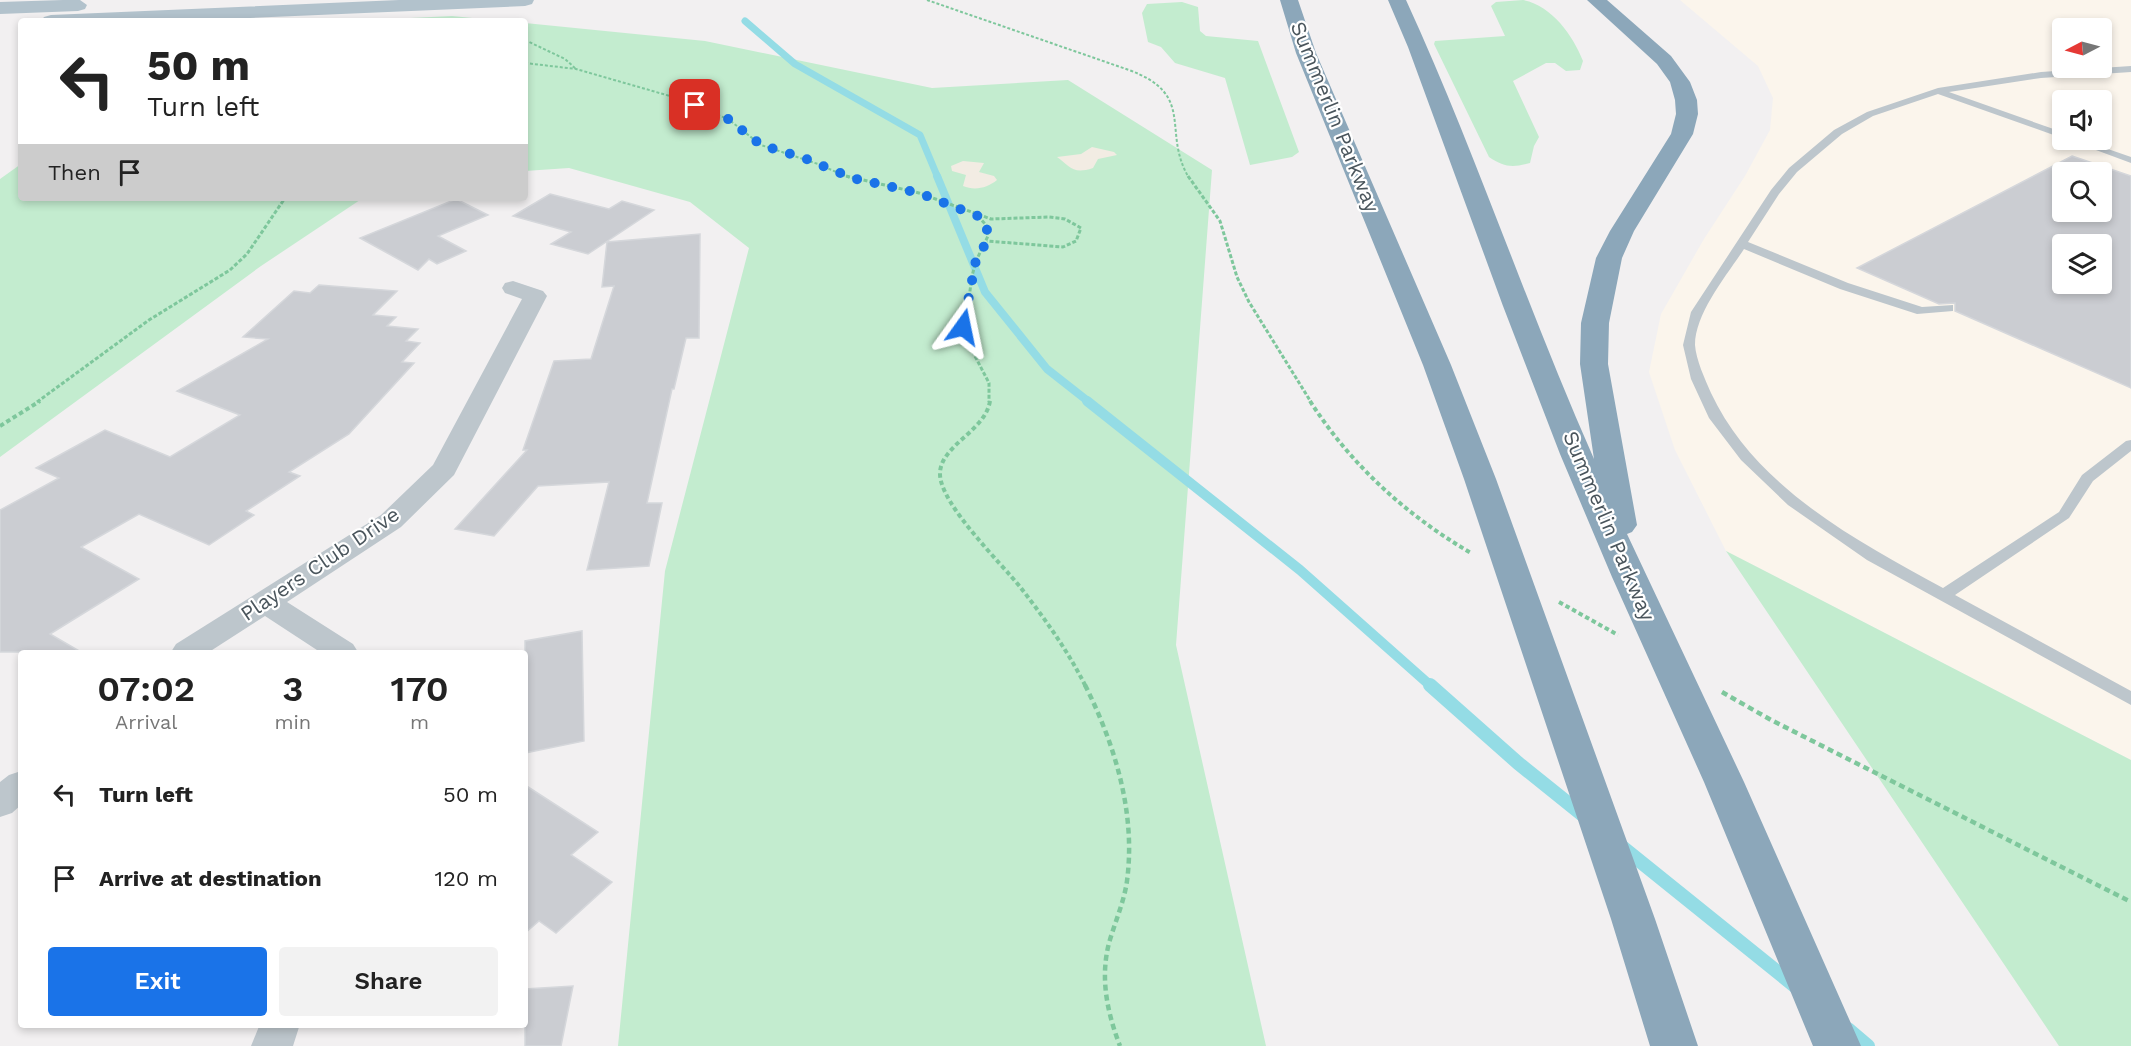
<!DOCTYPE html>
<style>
:root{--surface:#fff;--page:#f2f2f2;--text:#222;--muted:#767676;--accent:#1a73e8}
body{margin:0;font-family:"Work Sans",sans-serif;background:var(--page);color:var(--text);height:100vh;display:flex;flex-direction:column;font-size:22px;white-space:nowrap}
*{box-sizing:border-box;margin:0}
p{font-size:20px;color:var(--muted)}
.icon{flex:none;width:33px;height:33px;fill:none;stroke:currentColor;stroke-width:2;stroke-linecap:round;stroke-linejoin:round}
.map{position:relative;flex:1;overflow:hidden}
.panel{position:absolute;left:18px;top:650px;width:510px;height:378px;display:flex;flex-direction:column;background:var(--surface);border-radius:6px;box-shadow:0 3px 9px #0003}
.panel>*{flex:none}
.guide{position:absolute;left:18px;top:18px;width:510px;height:183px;border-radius:6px;box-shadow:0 3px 9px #0003;background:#fff;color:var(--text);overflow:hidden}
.needle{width:39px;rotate:264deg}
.buttons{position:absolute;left:2052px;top:18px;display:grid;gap:12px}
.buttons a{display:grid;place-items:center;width:60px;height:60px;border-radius:6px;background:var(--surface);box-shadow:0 3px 9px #0003;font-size:30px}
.pin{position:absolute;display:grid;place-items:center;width:51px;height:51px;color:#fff;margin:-26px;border-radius:12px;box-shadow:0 3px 9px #0006}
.me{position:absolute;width:66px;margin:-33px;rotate:12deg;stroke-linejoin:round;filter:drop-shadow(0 0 4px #0008)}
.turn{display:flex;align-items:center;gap:21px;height:126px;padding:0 30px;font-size:27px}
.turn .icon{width:78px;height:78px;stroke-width:2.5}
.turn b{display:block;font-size:42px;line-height:51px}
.then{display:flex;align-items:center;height:57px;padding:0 30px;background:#0003;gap:12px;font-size:22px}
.eta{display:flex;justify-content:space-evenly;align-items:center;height:102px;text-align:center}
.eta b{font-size:36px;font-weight:600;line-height:42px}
.primary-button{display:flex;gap:12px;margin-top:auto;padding:12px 30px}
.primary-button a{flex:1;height:69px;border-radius:6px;background:var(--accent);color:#fff;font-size:24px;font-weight:600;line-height:69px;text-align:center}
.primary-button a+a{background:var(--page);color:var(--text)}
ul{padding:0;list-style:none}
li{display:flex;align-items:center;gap:18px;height:84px;padding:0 30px}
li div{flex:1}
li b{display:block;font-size:22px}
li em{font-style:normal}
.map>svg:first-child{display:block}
.commercial{fill:#fbf5ec;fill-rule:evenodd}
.green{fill:#c3eccf}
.sand{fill:#f2ece3}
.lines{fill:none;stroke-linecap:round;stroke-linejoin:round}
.stream-far3{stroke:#94dce5;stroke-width:7}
.stream-far2{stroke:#94dce5;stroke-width:8}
.stream-far1{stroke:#94dce5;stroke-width:10}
.stream{stroke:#94dce5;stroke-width:14}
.building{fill:#cbcdd2;stroke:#d5d7db;stroke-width:1.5;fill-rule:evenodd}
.path-far3{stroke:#7ec79c;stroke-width:2;stroke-dasharray:3 2;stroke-linecap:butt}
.path-far2{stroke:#7ec79c;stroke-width:3;stroke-dasharray:4 2;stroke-linecap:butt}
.path-far1{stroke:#7ec79c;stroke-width:4;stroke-dasharray:4.5 3;stroke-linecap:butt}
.path{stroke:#7ec79c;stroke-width:4.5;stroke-dasharray:6 4;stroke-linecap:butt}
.lane{fill:#bdc6cc;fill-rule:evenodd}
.street{fill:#bdc6cc;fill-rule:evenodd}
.primary{fill:#b2c2cc;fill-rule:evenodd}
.highway{fill:#8ca7ba;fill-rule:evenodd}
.route{stroke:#1a73e8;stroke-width:10;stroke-dasharray:0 18}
.labels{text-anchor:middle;stroke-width:4.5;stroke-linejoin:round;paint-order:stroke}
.street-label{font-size:21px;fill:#4a555c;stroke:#fff}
</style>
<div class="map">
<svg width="2131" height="1046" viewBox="0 0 2131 1046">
<rect width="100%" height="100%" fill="#f2f0f1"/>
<path class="commercial" d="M 1680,0 L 2131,0 L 2131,760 L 1726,551 L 1675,450 L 1649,372 L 1661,314 L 1704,239 L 1745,176 L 1770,130 L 1773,98 L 1758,66 ZM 2062,28 L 2102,28 L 2102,68 L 2062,68 ZM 2062,100 L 2102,100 L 2102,140 L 2062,140 ZM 2062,172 L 2102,172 L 2102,212 L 2062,212 ZM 2062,244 L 2102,244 L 2102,284 L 2062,284 Z"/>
<path class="green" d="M 1523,0 C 1551,5 1573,35 1583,61 L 1580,70 L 1566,71 L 1555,63 L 1546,63 L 1513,81 L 1539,137 L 1534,146 L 1530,163 C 1512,168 1504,167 1489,157 L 1434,44 L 1435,41 L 1505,36 L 1491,6 L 1496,2 Z
M 1182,2 L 1198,7 L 1200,31 L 1206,36 L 1258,41 L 1299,152 L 1292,157 L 1250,165 L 1225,78 L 1175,63 L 1161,47 L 1148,42 L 1142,13 L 1147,4 Z
M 452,16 L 503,21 L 349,21 Z
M 525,23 L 705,41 L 932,88 L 1068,80 L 1212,170 L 1176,645 L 1266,1046 L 618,1046 L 665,571 L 749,248 L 690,202 L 569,168 L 525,171 Z
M 21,164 L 21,198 L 363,198 L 261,266 L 0,457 L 0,179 Z
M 1726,551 L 2131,760 L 2131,1046 L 2059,1046 Z"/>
<path class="sand" d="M 1092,147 L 1114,152 L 1117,155 L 1098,159 L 1093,168 C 1072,175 1070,166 1057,157 L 1081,154 Z
M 963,161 L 984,163 L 979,172 L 994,176 L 997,180 C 987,188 975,191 963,186 L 966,175 L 952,171 L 951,166 Z"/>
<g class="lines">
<path class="stream-far3" d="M 745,21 L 795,64 L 920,135 L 938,178"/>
<path class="stream-far2" d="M 937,176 L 985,292 L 1047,369 L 1089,402"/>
<path class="stream-far1" d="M 1087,401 L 1300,570 L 1432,687"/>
<path class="stream" d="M 1430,685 L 1518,763 L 1584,816
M 1621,846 L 1796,987
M 1848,1029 L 1868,1046"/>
</g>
<path class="building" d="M 2072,156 L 2131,176 L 2131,388 L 1955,311 L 1955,303 L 1939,304 L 1857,268 ZM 2062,172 L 2102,172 L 2102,212 L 2062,212 ZM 2062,244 L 2102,244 L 2102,284 L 2062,284 Z
M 550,194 L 609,209 L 622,201 L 654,210 L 588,254 L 551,244 L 571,232 L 513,216 Z
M 456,199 L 488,215 L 438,236 L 466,251 L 437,264 L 429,259 L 418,270 L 360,238 Z
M 700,234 L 699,338 L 686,338 L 674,389 L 672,389 L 647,503 L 662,503 L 649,566 L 587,570 L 609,482 L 538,486 L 494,536 L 455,529 L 527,450 L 523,450 L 554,361 L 591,359 L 614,286 L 602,287 L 607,242 Z
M 319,285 L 397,291 L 373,315 L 396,317 L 387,326 L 418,329 L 406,341 L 420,343 L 402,362 L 414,363 L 349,434 L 289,472 L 300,476 L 246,511 L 254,515 L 209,545 L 139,514 L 81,547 L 139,579 L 50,634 L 81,652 L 0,652 L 0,510 L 59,478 L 36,468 L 105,430 L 170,457 L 240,415 L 177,391 L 268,339 L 243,337 L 294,291 L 310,293 Z
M 582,631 L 584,741 L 525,753 L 525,641 Z
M 525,785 L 598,832 L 571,855 L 612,882 L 556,933 L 539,921 L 525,933 Z
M 573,986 L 561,1046 L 525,1046 L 525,989 Z"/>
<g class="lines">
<path class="path-far3" d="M 927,0 L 1129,70 C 1197,95 1161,131 1189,178
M 525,40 L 565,59 L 576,69
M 525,63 L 576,69 L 670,96 L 728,119 L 761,145 L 818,164 L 850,178"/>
<path class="path-far2" d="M 846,176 L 919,193 L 991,219 L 1049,217 L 1065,219 L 1081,228 L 1076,241 L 1063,247 L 987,241
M 1188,176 L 1220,221 L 1237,277 L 1249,302 L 1311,402
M 978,216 L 986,225 L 988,236 L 976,261 L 972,276 L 964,335 L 989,383 L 989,402
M 37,402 L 149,320 L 230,270 L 247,254 L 285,198"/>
<path class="path-far1" d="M 990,401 C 985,432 940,445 940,474 C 940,504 1001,563 1021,588 C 1045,619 1068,651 1086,687
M 1310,401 C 1351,465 1406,515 1471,553
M 0,426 L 40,401
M 1559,602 L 1618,635"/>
<path class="path" d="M 1085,685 C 1115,745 1136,813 1127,881 C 1124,902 1115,922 1109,943 C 1100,978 1107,1012 1120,1046
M 1722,692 L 1771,720 L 2131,902"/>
<path class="lane" d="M 2131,66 L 2131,72 L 2041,78 L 1949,92 L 2062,132 L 2062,138 L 1938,94 L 1873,116 L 1842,134 L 1797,172 L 1779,194 L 1748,242 L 1848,283 L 1922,307 L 1953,305 L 1953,311 L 1917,314 L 1840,289 L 1744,249 C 1727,275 1695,313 1695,345 C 1696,360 1705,379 1711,393 C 1755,487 1855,540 1943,588 L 2059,512 L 2082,475 L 2126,441 L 2131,440 L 2131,451 L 2093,481 L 2069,518 L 1955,595 L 2131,691 L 2131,705 L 1867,560 L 1788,505 L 1741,460 L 1709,418 L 1691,379 L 1683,345 L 1691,312 L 1771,190 L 1789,168 L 1834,130 L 1867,112 L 1938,88 L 2041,72 Z
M 2069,140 L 2082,140 L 2131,157 L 2131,163 Z"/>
<path class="street" d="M 513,281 L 543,291 L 547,296 L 454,475 L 401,527 L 287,602 L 353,644 L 358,652 L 320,652 L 265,616 L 209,652 L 171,652 L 176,644 L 381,515 L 433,465 L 522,299 L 505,293 L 502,288 L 505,283 Z
M 21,771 L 21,805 L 12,813 L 0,817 L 0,782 L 9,775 Z
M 260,1024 L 300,1024 L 293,1046 L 251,1046 Z"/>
<path class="primary" d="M 63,0 L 80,0 L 87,5 L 85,9 L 78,11 L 0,14 L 0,2 Z
M 399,0 L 534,0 L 532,4 L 525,6 L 179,21 L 41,21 L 44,17 L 51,15 Z"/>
<path class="highway" d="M 1280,0 L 1298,0 L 1316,53 L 1451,365 L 1496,479 L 1655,919 L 1698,1046 L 1650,1046 L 1611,919 L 1464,479 L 1423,365 L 1296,53 Z
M 1388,0 L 1406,0 C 1475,150 1527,308 1594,459 L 1580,364 L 1581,323 L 1596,258 L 1610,231 L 1671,134 L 1676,114 L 1675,100 L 1670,82 L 1657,64 L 1587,0 L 1607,0 L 1671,56 L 1690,82 L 1697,100 L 1698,114 L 1693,134 L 1634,231 L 1622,258 L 1609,323 L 1608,364 L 1637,525 L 1632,532 L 1627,534 L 1744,782 L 1861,1046 L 1813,1046 L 1704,782 L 1612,577 L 1560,454 L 1503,306 L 1408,47 Z"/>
</g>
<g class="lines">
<path class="route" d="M 695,105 L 728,119 L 761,145 L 804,158 L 852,178 L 919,193 L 978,216 L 985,222 L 988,234 L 987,241 L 976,260 L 963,327"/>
</g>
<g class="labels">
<g class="street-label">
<text transform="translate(1335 117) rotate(68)" y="7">Summerlin Parkway</text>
<text transform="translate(1609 526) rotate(67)" y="7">Summerlin Parkway</text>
<text transform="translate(320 564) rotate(-34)" y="7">Players Club Drive</text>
</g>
</g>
</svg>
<div class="buttons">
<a><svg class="needle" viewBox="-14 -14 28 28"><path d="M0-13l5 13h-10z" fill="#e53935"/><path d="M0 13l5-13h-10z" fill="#767676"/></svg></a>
<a><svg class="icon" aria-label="sound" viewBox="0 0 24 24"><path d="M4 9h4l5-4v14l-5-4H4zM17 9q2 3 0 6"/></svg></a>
<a><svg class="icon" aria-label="search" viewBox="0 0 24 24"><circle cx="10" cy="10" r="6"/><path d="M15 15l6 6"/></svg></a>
<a><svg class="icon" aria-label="layers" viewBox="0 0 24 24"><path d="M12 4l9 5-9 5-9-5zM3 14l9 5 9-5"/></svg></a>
</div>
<div class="pin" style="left:695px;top:105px;background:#d93025"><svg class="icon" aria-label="arrive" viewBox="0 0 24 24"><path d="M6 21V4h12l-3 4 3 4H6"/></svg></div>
<svg class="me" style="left:963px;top:327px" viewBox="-20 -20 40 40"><path d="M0-17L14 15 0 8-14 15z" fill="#1a73e8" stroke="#fff" stroke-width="4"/></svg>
<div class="guide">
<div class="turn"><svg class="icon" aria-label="left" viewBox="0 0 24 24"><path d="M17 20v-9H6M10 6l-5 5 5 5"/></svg><div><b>50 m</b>Turn left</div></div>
<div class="then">Then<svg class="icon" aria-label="arrive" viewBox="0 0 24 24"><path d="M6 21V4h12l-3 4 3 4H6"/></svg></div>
</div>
<section class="panel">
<div class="eta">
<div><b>07:02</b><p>Arrival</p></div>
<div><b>3</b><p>min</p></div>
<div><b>170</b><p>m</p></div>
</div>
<ul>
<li><svg class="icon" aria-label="left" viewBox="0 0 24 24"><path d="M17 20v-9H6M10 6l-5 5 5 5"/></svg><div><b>Turn left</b></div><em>50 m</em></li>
<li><svg class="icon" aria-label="arrive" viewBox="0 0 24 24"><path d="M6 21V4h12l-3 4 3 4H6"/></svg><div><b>Arrive at destination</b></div><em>120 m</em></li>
</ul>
<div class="primary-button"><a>Exit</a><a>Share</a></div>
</section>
</div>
